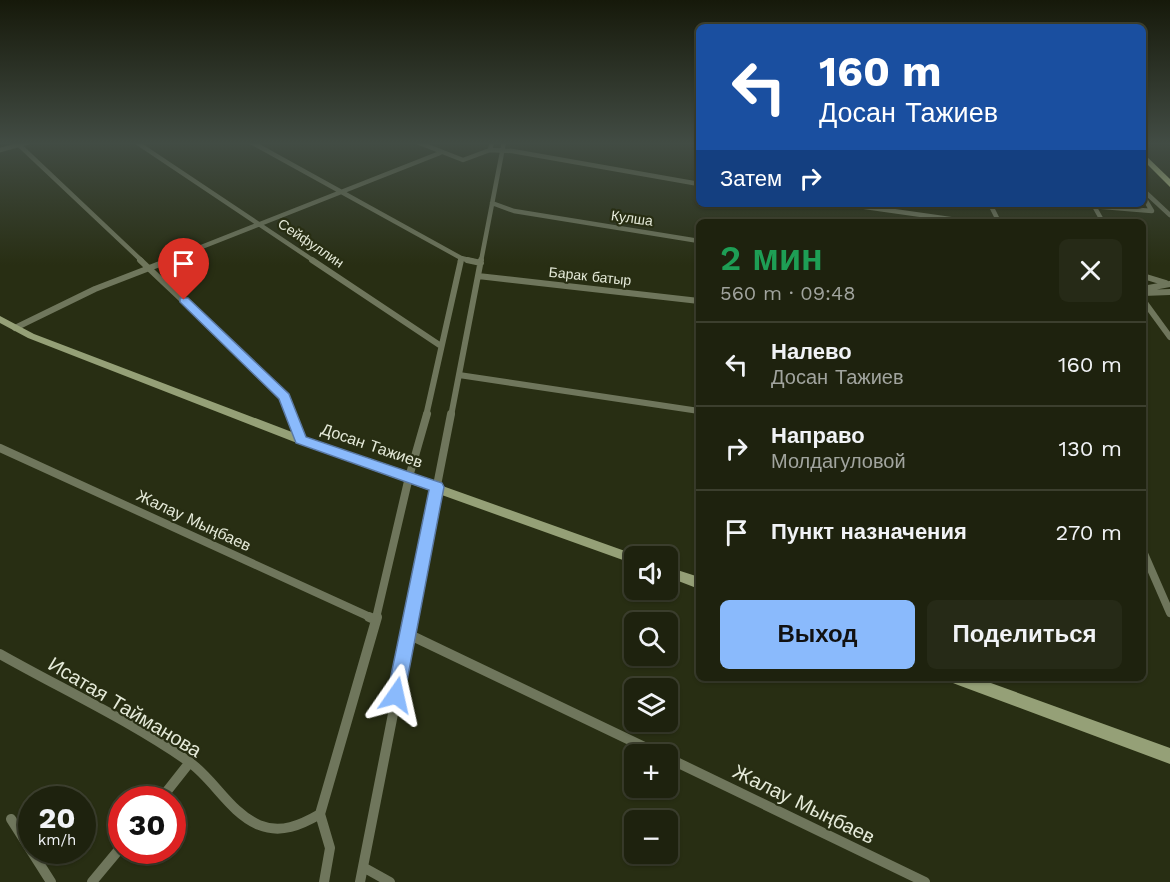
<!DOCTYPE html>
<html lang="ru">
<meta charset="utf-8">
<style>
:root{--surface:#1e220e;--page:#262a17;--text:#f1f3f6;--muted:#a1a49e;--line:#3c3f2e;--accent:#8abafc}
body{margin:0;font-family:"Work Sans",sans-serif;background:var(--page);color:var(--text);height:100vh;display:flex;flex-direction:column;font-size:22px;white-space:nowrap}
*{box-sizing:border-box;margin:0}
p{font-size:20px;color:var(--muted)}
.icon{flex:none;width:33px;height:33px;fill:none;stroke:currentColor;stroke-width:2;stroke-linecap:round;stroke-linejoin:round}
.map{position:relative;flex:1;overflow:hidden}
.panel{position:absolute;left:696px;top:219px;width:450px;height:462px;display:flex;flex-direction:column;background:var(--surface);border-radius:9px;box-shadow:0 2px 4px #0004,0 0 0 2px var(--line)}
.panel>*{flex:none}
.guide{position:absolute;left:696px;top:24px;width:450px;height:183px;border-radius:9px;box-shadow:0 2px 4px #0004,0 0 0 2px var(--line);background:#1a4fa0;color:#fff;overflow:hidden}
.controls{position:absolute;left:624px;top:546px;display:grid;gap:12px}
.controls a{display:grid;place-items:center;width:54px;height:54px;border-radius:9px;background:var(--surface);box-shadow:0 2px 4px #0004,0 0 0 2px var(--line);font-size:30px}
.speed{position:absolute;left:18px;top:786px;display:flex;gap:12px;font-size:30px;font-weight:700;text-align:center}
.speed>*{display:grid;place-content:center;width:78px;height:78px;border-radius:50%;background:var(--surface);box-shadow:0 2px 4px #0004,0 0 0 2px var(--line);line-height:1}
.speed small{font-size:15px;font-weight:400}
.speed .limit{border:9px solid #d22;background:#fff;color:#111}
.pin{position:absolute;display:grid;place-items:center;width:51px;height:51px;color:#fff;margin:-62px -26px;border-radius:50% 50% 50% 0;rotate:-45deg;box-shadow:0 0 6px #0007}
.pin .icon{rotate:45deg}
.me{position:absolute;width:66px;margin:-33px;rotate:11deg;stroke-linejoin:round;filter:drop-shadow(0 0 4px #0008)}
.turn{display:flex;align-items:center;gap:21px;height:126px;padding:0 24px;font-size:27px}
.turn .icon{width:78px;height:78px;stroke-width:2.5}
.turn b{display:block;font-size:42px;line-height:51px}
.then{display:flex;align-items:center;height:57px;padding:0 24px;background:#0003;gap:12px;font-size:22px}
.round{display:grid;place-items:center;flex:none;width:63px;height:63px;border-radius:9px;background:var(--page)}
.head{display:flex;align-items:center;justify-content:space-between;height:102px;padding:0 24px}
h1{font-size:36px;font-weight:600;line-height:45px;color:#1e9e55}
.action{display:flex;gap:12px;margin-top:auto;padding:12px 24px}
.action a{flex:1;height:69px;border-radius:9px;background:var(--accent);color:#111;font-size:24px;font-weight:600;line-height:69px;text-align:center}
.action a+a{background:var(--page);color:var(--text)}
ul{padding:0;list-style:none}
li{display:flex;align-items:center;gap:18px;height:84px;padding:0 24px;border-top:2px solid var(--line)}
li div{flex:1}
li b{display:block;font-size:22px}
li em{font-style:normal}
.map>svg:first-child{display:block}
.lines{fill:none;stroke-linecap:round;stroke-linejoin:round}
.street-far3{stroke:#6f765c;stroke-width:4.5}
.street-far2{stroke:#6f765c;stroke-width:6}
.street-far1{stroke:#6f765c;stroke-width:8}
.street{stroke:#6f765c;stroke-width:10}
.secondary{fill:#95a077;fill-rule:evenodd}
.highway{fill:#cede9e;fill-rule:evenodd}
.route{fill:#8abafc;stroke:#5a79a4;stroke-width:1.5}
.labels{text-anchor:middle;stroke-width:4.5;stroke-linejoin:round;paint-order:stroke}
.far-street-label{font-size:14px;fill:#e5ead9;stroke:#282e13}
.street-label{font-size:16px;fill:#e5ead9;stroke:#282e13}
.near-street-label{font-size:20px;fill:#e5ead9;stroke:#282e13}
</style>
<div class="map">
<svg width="1170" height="882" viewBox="0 0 1170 882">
<rect width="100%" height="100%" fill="#282e13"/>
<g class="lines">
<path class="street-far3" d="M 16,142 L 142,261
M 136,142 L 314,261
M 251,142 L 461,258 L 473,261
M 417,142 L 463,160 L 490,150 L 492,142
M 0,150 L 29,142
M 490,150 L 512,151 L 699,184
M 1143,190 L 1170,215
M 492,203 L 514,211 L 699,241
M 844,204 L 971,222
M 990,204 L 999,222
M 1067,204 L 1152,211 L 1143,196
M 1094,206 L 1103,222
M 166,261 L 440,153
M 460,261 L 461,258
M 481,261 L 504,142"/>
<path class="street-far2" d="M 140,260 L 285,397 L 292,416
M 312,260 L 441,346
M 467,260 L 481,263
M 478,276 L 699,301
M 1143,276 L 1166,283
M 1143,289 L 1170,284
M 1143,293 L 1170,292
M 1143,300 L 1170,337
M 15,328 L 95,289 L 170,260
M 459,375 L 699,411
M 426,416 L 461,260
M 451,416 L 481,260"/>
<path class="street-far1" d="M 291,414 L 301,440
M 0,448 L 372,618
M 1143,551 L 1170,613
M 376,618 L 409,477 L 427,414
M 411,618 L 451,414"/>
<path class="street" d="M 369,617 L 376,620
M 408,634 L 659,754
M 0,654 C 62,689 129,720 188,761 C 214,779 229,812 259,825 C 281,834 301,825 320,814
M 668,758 L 925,882
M 160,800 L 190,762
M 11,819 L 51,882
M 363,867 L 390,882
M 92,882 L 122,846
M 324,882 L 330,848 L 320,814 L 377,617
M 360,882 L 412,617"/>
<path class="secondary" d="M 0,316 L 34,334 L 305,437 L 639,556 L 634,556 L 634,564 L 297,443 L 28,338 L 0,323 Z
M 668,567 L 699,577 L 699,589 L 668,577 Z
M 951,678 L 977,678 L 1170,748 L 1170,764 L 958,685 L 953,683 Z"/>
<path class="highway" d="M 1143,153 L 1170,179 L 1170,187 L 1143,160 Z"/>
</g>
<linearGradient id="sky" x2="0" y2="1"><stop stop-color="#16190a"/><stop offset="0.54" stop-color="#424c44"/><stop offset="1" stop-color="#424c44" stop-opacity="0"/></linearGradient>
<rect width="1170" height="265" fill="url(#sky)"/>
<path class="route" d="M 180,298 L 188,298 L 289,394 L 306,437 L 442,483 L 444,487 L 403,702 L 396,704 L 390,702 L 387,695 L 429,490 L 296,443 L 279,399 L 180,302 Z"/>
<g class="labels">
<g class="far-street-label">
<text transform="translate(632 218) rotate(8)" y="5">Кулша</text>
<text transform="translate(311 243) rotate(34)" y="5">Сейфуллин</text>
<text transform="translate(590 276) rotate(6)" y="5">Барак батыр</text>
</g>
<g class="street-label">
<text transform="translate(372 445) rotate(19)" y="6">Досан Тажиев</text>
<text transform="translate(194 520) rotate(25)" y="6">Жалау Мыңбаев</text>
</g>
<g class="near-street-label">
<text transform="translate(125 707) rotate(31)" y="7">Исатая Тайманова</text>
<text transform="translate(804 804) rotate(26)" y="7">Жалау Мыңбаев</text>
</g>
</g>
</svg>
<div class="controls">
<a><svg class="icon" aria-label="sound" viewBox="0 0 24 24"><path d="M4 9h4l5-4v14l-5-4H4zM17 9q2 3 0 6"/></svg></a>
<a><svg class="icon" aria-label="search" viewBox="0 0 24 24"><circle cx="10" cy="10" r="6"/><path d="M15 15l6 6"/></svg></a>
<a><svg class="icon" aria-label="layers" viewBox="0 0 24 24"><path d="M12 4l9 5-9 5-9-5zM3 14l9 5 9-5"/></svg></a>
<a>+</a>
<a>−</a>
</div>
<div class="speed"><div>20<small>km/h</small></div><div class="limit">30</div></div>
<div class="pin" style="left:184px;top:300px;background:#d93025"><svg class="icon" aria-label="arrive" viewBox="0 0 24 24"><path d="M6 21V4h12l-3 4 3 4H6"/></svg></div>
<svg class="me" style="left:396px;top:695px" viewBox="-20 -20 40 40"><path d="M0-17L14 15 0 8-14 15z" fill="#8abafc" stroke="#fff" stroke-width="4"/></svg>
<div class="guide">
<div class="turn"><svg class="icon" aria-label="left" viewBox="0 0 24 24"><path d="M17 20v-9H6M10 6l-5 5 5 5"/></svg><div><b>160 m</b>Досан Тажиев</div></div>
<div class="then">Затем<svg class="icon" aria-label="right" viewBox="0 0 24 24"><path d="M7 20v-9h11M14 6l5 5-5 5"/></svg></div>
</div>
<section class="panel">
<div class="head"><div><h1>2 мин</h1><p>560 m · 09:48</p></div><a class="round"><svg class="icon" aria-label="close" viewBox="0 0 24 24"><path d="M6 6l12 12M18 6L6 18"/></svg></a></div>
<ul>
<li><svg class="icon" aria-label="left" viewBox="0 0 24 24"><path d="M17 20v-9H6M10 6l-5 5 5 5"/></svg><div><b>Налево</b><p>Досан Тажиев</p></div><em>160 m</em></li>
<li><svg class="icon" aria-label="right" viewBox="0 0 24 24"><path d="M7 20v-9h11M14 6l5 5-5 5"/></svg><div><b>Направо</b><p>Молдагуловой</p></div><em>130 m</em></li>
<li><svg class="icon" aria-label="arrive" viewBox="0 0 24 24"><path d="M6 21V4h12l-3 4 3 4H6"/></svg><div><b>Пункт назначения</b></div><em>270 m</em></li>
</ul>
<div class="action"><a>Выход</a><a>Поделиться</a></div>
</section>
</div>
